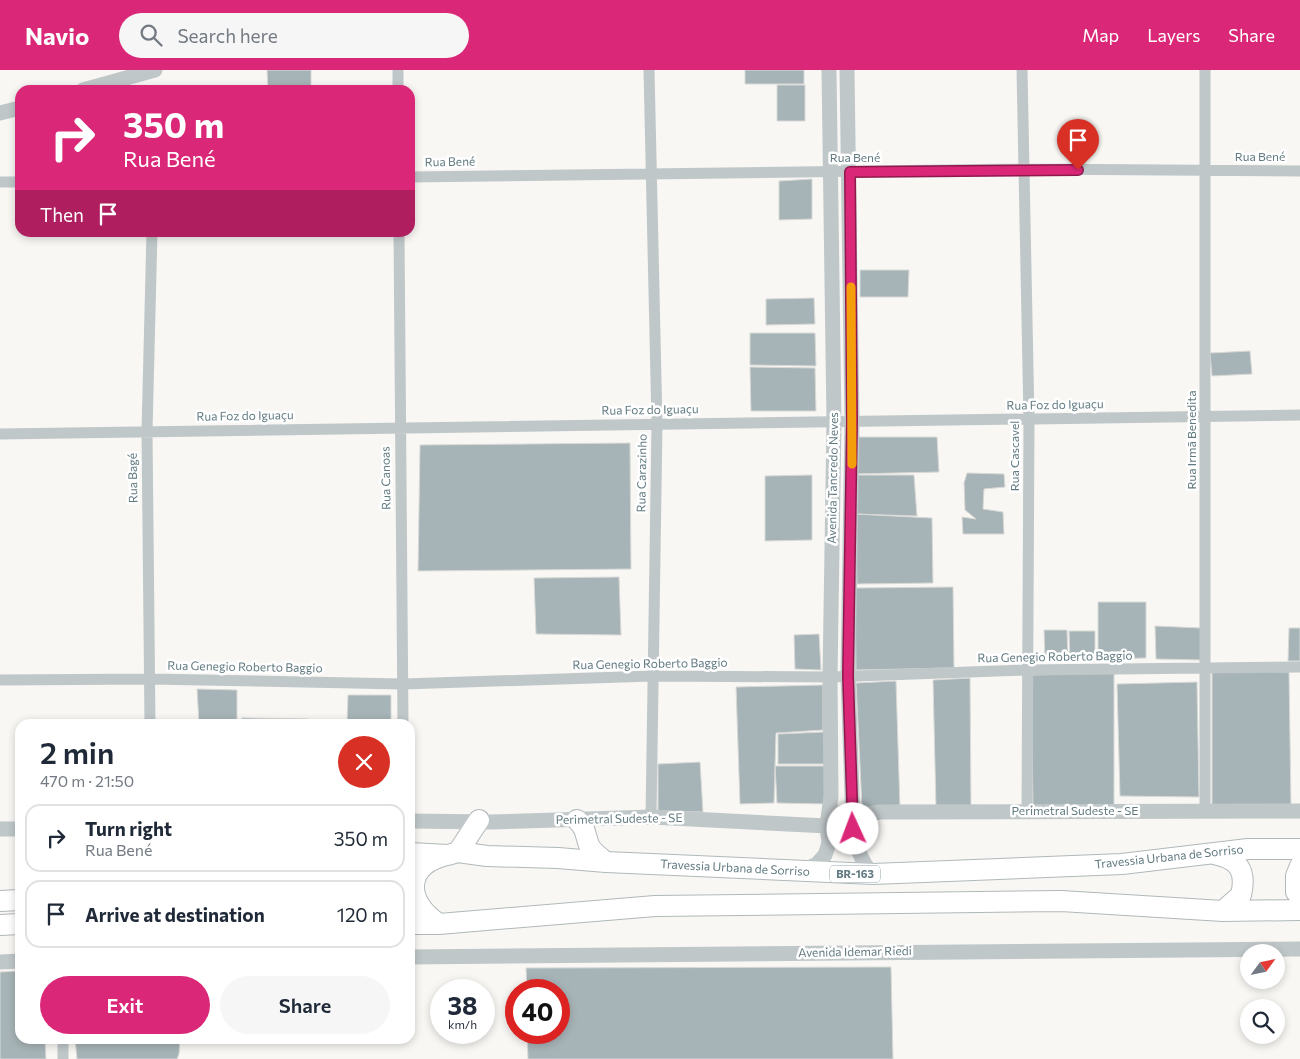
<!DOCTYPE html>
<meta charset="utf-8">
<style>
:root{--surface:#fff;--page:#f6f6f7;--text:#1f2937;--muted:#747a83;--line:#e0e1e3;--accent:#db2777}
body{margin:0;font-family:Commissioner,sans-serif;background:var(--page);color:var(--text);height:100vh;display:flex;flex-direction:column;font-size:19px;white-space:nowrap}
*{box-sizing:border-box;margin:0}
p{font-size:16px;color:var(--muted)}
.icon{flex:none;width:28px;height:28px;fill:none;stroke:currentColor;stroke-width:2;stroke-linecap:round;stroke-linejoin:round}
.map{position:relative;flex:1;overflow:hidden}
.details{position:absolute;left:15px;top:649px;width:400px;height:325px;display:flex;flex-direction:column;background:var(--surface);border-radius:15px;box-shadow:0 2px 8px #0003}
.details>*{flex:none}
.guide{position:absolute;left:15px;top:15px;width:400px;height:152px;border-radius:15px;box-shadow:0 2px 8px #0003;background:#db2777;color:#fff;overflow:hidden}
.needle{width:32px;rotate:57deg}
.controls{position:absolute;left:1240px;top:874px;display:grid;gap:10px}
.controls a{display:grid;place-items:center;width:45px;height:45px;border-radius:50%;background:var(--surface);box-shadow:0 2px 8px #0003;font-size:25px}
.speed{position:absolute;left:430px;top:909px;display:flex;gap:10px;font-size:25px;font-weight:700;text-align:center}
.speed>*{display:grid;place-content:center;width:65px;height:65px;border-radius:50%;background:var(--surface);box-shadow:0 2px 8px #0003;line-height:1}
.speed small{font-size:12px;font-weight:400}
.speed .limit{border:8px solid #d22;background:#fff;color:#111}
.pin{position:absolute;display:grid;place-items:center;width:42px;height:42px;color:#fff;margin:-51px -21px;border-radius:50% 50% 50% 0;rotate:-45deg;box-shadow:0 0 5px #0007}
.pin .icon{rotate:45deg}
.me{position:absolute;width:55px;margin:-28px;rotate:358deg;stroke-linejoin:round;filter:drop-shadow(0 0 4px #0008)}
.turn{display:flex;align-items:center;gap:18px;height:105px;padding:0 25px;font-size:22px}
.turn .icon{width:65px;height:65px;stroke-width:2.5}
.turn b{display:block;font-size:35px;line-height:42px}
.then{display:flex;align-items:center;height:48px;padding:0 25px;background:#0003;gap:10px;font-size:19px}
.round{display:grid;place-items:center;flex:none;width:52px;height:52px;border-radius:26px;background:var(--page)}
.summary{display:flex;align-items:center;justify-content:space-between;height:85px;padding:0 25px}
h1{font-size:30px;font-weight:600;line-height:38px}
.button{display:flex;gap:10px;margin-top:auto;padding:10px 25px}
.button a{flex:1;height:58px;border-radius:30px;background:var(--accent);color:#fff;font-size:20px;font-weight:600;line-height:58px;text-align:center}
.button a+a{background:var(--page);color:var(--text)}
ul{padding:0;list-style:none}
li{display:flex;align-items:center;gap:15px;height:68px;margin:0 10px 8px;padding:0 15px;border:2px solid var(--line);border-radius:15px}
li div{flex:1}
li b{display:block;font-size:19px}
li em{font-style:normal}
header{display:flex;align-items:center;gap:30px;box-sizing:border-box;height:70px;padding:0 25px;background:var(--accent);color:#fff}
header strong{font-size:24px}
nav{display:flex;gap:28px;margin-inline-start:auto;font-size:18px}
.search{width:350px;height:45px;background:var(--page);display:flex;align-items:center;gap:12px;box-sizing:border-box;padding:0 18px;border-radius:28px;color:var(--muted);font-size:19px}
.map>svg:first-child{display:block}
.building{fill:#a7b4b7;stroke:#d9d9d7}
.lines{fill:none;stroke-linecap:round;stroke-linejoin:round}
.trunk-casing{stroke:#b1b8ba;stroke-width:22}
.minor{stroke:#c0c7c9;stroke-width:11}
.tertiary{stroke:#c0c7c9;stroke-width:15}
.trunk{stroke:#fff;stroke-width:20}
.route-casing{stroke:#8e194d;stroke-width:12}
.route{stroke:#db2777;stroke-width:9}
.slow{stroke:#f59e0b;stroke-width:9}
.labels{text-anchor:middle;stroke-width:5;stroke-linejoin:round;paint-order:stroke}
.shield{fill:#fff;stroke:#90a2a7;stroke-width:1}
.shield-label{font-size:11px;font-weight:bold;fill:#617a81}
.street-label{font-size:12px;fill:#617a81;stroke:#fff}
</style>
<header>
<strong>Navio</strong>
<div class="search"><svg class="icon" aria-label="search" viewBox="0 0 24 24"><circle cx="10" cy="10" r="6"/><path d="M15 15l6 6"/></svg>Search here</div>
<nav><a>Map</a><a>Layers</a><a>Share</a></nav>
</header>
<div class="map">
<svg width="1300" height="989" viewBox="0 0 1300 989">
<rect width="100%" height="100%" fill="#f8f7f4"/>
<path class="building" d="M 267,0 L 311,0 L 311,20 L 268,20 Z
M 745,0 L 804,0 L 804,14 L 745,14 Z
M 777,15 L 805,15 L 805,51 L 777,51 Z
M 812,109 L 812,149 L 779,150 L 779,111 Z
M 860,200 L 909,200 L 908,227 L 860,227 Z
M 814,228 L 815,254 L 766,255 L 766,229 Z
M 750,263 L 815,263 L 816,296 L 750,295 Z
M 1250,281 L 1252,304 L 1212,306 L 1210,283 Z
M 750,297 L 815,298 L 816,341 L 751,341 Z
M 853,367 L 937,367 L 939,402 L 853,404 Z
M 630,373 L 631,499 L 418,501 L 420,375 Z
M 967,403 L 1004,404 L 1005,417 L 984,419 L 983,439 L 1003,442 L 1004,464 L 963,464 L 962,447 L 976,449 L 965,440 L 964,413 Z
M 812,405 L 812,470 L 765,471 L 765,406 Z
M 854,405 L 914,405 L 917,446 L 855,444 Z
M 855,444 L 932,448 L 933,513 L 857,514 Z
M 619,507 L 621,565 L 536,564 L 534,508 Z
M 953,517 L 954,598 L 856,600 L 855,518 Z
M 1098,532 L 1146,532 L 1146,588 L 1098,589 Z
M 1155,556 L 1201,558 L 1201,590 L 1156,589 Z
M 1289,558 L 1300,558 L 1300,591 L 1288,591 Z
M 1044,560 L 1067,560 L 1068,590 L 1045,590 Z
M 1069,561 L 1095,561 L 1095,591 L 1070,591 Z
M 819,564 L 821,600 L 795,599 L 794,565 Z
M 1212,601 L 1289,602 L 1291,736 L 1212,736 Z
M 1114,603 L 1114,740 L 1033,739 L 1031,605 Z
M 970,608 L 971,738 L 936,738 L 933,610 Z
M 896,611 L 900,738 L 862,738 L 856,613 Z
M 1197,612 L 1199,727 L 1120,726 L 1117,614 Z
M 823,615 L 823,660 L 776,663 L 774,733 L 740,734 L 736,617 Z
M 197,619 L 237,620 L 237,654 L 199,654 Z
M 348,625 L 391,625 L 391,654 L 347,654 Z
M 242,648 L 309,649 L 309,654 L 242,654 Z
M 824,662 L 825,694 L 778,694 L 778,664 Z
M 700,692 L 703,742 L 658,741 L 658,694 Z
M 775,696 L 825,696 L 826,734 L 777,733 Z
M 891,897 L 893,989 L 528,989 L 527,962 L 559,962 L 559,920 L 527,920 L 526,898 Z
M 20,901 L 20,969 L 45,969 L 46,989 L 0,989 L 0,902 Z
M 75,969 L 180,969 L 179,984 L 177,989 L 77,989 Z"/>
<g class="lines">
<defs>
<path id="trunk" d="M 577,750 C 586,758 585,764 589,775 C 592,782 600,787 606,792
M 458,782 L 479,750
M 410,783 L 448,785 L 458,782 L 487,786 L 558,788 L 606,792 L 873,804 L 1122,794 L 1248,779 L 1300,779
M 1214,784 C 1238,789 1247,800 1241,825 L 1223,841
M 1300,796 L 1296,806 L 1296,822 L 1300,826
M 0,831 L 20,830
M 410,854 L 439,854 L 655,836 L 1061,831 L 1223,841 L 1300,840
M 439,854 C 405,832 404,796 446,785
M 0,855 L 20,854"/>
</defs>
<use href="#trunk" class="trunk-casing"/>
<path class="minor" d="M 398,0 L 398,20
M 649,0 L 657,354 L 651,747
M 1022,0 L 1029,349 L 1027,741
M 1205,0 L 1205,740
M 410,107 L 1023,99 L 1300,101
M 0,112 L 20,112
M 399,162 L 403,654
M 0,364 L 1300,345
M 0,610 L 150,609 L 403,614 L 653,606 L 830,607 L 1026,600 L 1300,597
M 150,654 L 147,361 L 152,162
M 63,989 L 63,969"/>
<path class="tertiary" d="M 847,0 L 852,351 L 848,606 L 853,754 C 856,774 859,790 873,804
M 83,20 L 155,0
M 0,43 L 20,38
M827 756a13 13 0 1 1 26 0a13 13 0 1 1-26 0Z
M 410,751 L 492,752 L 651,747 L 827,756
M 853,754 L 868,744 L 880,742 L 1300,741
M 0,759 L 20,759
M 802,801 L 817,794 L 825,785 L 829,773 L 827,756 L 831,726 L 830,607 L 834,352 L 829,0
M 410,887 L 1300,879
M 0,892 L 20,891"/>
<use href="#trunk" class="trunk"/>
</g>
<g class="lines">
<defs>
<path id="route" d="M 853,759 L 848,606 L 852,351 L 850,102 L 1078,100"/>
</defs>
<use href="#route" class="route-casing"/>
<use href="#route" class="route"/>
<path class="slow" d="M 851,217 L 852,394"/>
</g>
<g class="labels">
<rect class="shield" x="830" y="795.5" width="50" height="17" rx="4"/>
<g class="shield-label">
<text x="855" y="808">BR-163</text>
</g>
<g class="street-label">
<text x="1260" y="91">Rua Bené</text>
<text x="855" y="92">Rua Bené</text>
<text transform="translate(450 92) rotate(-1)" y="4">Rua Bené</text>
<text transform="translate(1055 335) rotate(-1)" y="4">Rua Foz do Iguaçu</text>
<text transform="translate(650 340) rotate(-1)" y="4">Rua Foz do Iguaçu</text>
<text transform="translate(245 346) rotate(-1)" y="4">Rua Foz do Iguaçu</text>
<text transform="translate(1192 370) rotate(-90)" y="4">Rua Irmã Benedita</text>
<text transform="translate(1015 386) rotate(-90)" y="4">Rua Cascavel</text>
<text transform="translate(642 403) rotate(-89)" y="4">Rua Carazinho</text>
<text transform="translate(133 408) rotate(-91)" y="4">Rua Bagé</text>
<text transform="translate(386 408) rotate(-91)" y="4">Rua Canoas</text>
<text transform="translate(833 408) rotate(-89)" y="4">Avenida Tancredo Neves</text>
<text transform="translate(1055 587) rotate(-1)" y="4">Rua Genegio Roberto Baggio</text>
<text transform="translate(650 594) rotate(-1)" y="4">Rua Genegio Roberto Baggio</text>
<text transform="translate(245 597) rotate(1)" y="4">Rua Genegio Roberto Baggio</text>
<text x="1075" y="745">Perimetral Sudeste - SE</text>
<text transform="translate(619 749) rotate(-1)" y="4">Perimetral Sudeste - SE</text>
<text transform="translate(1169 787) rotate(-6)" y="4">Travessia Urbana de Sorriso</text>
<text transform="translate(735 798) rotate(3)" y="4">Travessia Urbana de Sorriso</text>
<text transform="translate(855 882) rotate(-1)" y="4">Avenida Idemar Riedi</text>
</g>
</g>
</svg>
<div class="controls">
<a><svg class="needle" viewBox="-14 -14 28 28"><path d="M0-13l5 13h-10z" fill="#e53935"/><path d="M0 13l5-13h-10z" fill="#747a83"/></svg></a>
<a><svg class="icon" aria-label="search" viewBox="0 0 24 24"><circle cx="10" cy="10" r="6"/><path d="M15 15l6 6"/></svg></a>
</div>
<div class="speed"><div>38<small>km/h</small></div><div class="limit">40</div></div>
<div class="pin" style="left:1078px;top:100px;background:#d93025"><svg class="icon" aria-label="arrive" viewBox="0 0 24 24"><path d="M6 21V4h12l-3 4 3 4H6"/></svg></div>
<svg class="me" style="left:853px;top:759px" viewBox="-20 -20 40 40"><circle r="19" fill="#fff"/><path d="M0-13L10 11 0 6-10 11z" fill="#db2777"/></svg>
<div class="guide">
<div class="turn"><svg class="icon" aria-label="right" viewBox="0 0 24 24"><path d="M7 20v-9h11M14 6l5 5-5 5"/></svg><div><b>350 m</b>Rua Bené</div></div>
<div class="then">Then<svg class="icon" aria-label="arrive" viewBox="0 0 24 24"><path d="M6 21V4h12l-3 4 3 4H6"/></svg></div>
</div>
<section class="details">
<div class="summary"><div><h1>2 min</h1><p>470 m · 21:50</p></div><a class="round" style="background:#d93025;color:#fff"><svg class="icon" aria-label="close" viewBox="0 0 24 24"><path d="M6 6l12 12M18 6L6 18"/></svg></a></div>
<ul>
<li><svg class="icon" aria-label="right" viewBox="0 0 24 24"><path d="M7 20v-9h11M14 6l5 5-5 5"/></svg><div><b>Turn right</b><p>Rua Bené</p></div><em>350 m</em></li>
<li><svg class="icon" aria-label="arrive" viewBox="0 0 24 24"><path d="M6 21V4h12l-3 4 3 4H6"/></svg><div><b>Arrive at destination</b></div><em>120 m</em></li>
</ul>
<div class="button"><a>Exit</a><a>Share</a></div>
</section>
</div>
